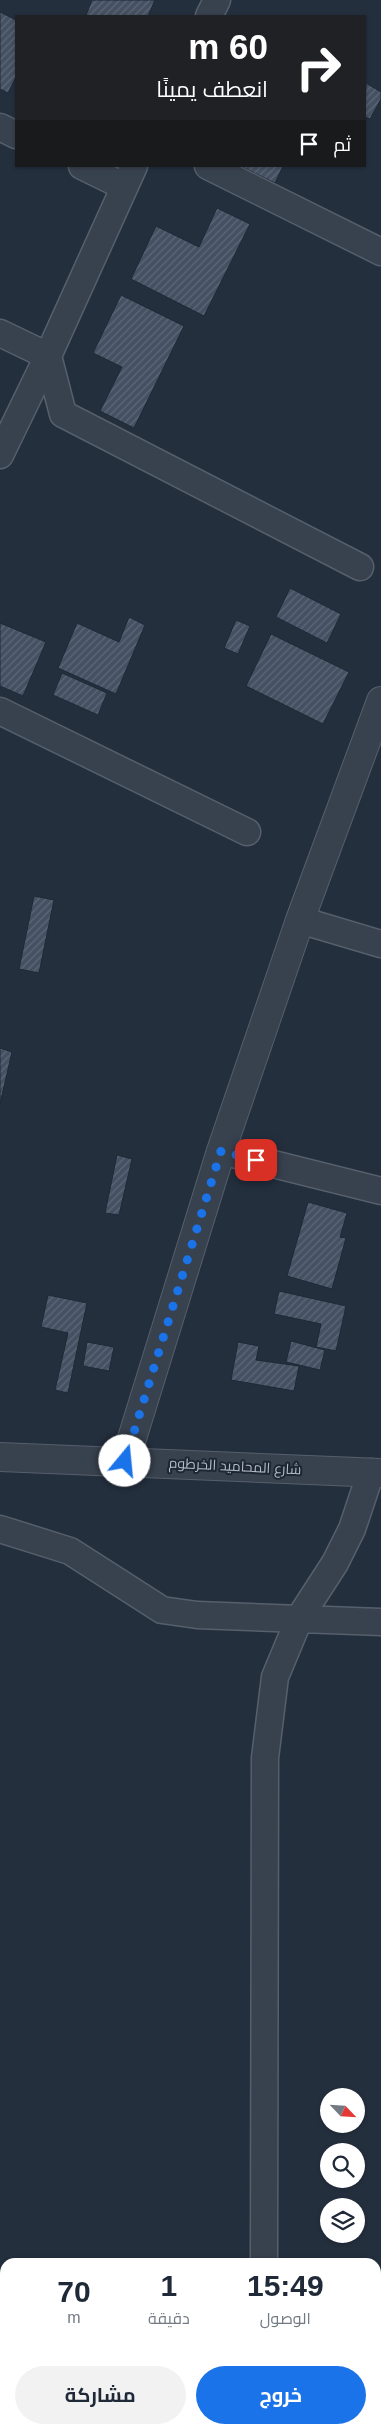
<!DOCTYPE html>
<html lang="ar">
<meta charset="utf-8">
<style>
:root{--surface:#fff;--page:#f2f2f3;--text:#1f2937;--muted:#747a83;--accent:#1a73e8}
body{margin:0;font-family:Helvetica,Cairo,sans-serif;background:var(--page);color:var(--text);direction:rtl;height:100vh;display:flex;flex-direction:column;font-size:19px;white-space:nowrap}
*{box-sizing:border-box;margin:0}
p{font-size:16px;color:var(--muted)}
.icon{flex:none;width:28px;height:28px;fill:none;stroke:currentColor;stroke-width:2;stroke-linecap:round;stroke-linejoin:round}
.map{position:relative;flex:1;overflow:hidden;direction:ltr}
.panel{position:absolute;left:0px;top:2258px;width:381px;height:176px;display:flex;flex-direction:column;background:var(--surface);border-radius:15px 15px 0 0;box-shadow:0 1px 4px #0004;direction:rtl}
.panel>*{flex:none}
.guide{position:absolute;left:15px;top:15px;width:351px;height:152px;border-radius:0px;box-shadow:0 1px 4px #0004;direction:rtl;background:#202124;color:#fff;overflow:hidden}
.needle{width:32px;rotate:115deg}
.controls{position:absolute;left:320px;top:2088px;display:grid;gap:10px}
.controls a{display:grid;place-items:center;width:45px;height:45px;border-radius:50%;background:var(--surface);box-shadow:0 1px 4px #0004;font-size:25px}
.pin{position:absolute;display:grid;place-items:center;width:42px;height:42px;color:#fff;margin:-21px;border-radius:10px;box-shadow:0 2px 8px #0006}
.me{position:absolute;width:55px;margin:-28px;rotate:17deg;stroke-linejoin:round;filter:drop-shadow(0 0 4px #0008)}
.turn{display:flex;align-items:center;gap:18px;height:105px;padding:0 15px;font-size:22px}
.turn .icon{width:65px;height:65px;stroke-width:2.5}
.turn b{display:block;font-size:35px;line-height:42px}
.then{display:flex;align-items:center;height:48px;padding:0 15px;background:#0003;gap:10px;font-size:19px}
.eta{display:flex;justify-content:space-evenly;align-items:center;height:85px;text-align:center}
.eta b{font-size:30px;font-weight:700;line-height:35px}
.primary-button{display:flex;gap:10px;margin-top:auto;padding:10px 15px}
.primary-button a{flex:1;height:58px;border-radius:30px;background:var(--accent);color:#fff;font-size:20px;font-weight:700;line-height:58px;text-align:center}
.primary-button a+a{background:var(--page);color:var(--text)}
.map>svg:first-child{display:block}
.building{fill:url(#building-hatch);stroke:#1f2835}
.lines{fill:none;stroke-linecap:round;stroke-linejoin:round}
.minor-casing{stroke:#565f6c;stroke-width:29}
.tertiary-casing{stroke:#565f6c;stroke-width:30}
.minor{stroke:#38414e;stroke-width:26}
.tertiary{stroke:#38414e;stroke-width:28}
.route{stroke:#1a73e8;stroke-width:9;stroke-dasharray:0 16.2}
.labels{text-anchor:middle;stroke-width:4;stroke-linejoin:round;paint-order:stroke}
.street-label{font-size:14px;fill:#b4bcc9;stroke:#1d2633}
</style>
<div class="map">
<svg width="381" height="2433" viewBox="0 0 381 2433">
<defs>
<pattern id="building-hatch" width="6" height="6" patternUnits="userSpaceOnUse" patternTransform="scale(1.25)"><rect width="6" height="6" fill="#455162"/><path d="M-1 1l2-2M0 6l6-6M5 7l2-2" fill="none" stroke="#5d6877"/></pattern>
</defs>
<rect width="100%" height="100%" fill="#242f3e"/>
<path class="building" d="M 92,0 L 155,0 L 148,16 L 90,16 L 86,15 Z
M 0,12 L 16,20 L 16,77 L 8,93 L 0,89 Z
M 366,83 L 381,92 L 381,99 L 370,119 L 365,117 Z
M 240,166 L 283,166 L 275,183 Z
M 217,208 L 250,224 L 204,316 L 131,279 L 156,226 L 199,247 Z
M 121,295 L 184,326 L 134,428 L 100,411 L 122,367 L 93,353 Z
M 290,588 L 341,614 L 327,643 L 276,617 Z
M 129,617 L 145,625 L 116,694 L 58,668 L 77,623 L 119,642 Z
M 236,620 L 250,626 L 238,654 L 224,648 Z
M 0,623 L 46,642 L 23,696 L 0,686 Z
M 271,634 L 349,672 L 323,724 L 246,686 Z
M 62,673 L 107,693 L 98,715 L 53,695 Z
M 34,896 L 54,900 L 39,973 L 19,969 Z
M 0,1048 L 12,1052 L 0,1104 Z
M 117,1155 L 132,1159 L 119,1215 L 105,1213 Z
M 308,1202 L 347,1213 L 340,1237 L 346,1238 L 332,1289 L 287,1276 Z
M 279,1291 L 346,1306 L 336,1351 L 316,1347 L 321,1324 L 274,1314 Z
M 48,1295 L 87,1303 L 68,1393 L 55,1390 L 68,1333 L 41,1327 Z
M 291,1341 L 325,1350 L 320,1370 L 286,1362 Z
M 87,1342 L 114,1347 L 109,1371 L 83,1366 Z
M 238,1342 L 259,1346 L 256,1360 L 299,1366 L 294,1391 L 231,1380 Z"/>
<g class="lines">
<defs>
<path id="minor" d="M 209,16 L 217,0
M 0,127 L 16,135
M 82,166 L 123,186
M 208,166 L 381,252
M 0,333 L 48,356 L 63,414 L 360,567
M 0,455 L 48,356 L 134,166
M 0,711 L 247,832
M 300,920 L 381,944
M 221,1151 L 381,1191
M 0,1529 L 70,1551 L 162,1610 L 197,1615 L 381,1622
M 264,2262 L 265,1758 L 275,1677 L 300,1617 L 335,1563 L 352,1529 L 371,1472
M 376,2341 L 381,2341
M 0,2346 L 5,2346
M 262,2433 L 263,2429"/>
<path id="tertiary" d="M 0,1457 L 381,1473
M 125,1461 L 221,1151 L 300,920 L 381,701"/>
</defs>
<use href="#minor" class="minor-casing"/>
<use href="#tertiary" class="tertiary-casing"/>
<use href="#minor" class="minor"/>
<use href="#tertiary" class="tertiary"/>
</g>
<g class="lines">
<path class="route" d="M 125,1461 L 221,1151 L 256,1160"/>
</g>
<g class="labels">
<g class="street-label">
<text transform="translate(235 1466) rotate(3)" y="5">شارع المحاميد الخرطوم</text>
</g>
</g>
</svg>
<div class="controls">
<a><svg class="needle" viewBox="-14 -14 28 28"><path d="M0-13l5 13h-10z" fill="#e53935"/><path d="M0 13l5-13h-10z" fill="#747a83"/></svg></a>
<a><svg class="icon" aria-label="search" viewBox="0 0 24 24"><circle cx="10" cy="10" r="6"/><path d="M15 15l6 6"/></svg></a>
<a><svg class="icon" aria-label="layers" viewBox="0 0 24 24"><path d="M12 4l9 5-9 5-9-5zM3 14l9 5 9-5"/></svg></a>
</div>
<div class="pin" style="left:256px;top:1160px;background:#d93025"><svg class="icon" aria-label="arrive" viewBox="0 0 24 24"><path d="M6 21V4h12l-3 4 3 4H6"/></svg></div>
<svg class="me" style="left:125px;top:1461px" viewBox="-20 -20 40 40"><circle r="19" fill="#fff"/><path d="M0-13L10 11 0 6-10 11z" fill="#1a73e8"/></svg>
<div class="guide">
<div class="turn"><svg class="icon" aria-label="right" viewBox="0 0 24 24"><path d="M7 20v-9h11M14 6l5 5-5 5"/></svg><div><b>60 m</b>انعطف يمينًا</div></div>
<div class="then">ثم<svg class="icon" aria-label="arrive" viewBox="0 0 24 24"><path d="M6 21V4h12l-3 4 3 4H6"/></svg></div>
</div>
<section class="panel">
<div class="eta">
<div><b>15:49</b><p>الوصول</p></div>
<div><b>1</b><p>دقيقة</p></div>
<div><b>70</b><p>m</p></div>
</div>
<div class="primary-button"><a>خروج</a><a>مشاركة</a></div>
</section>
</div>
